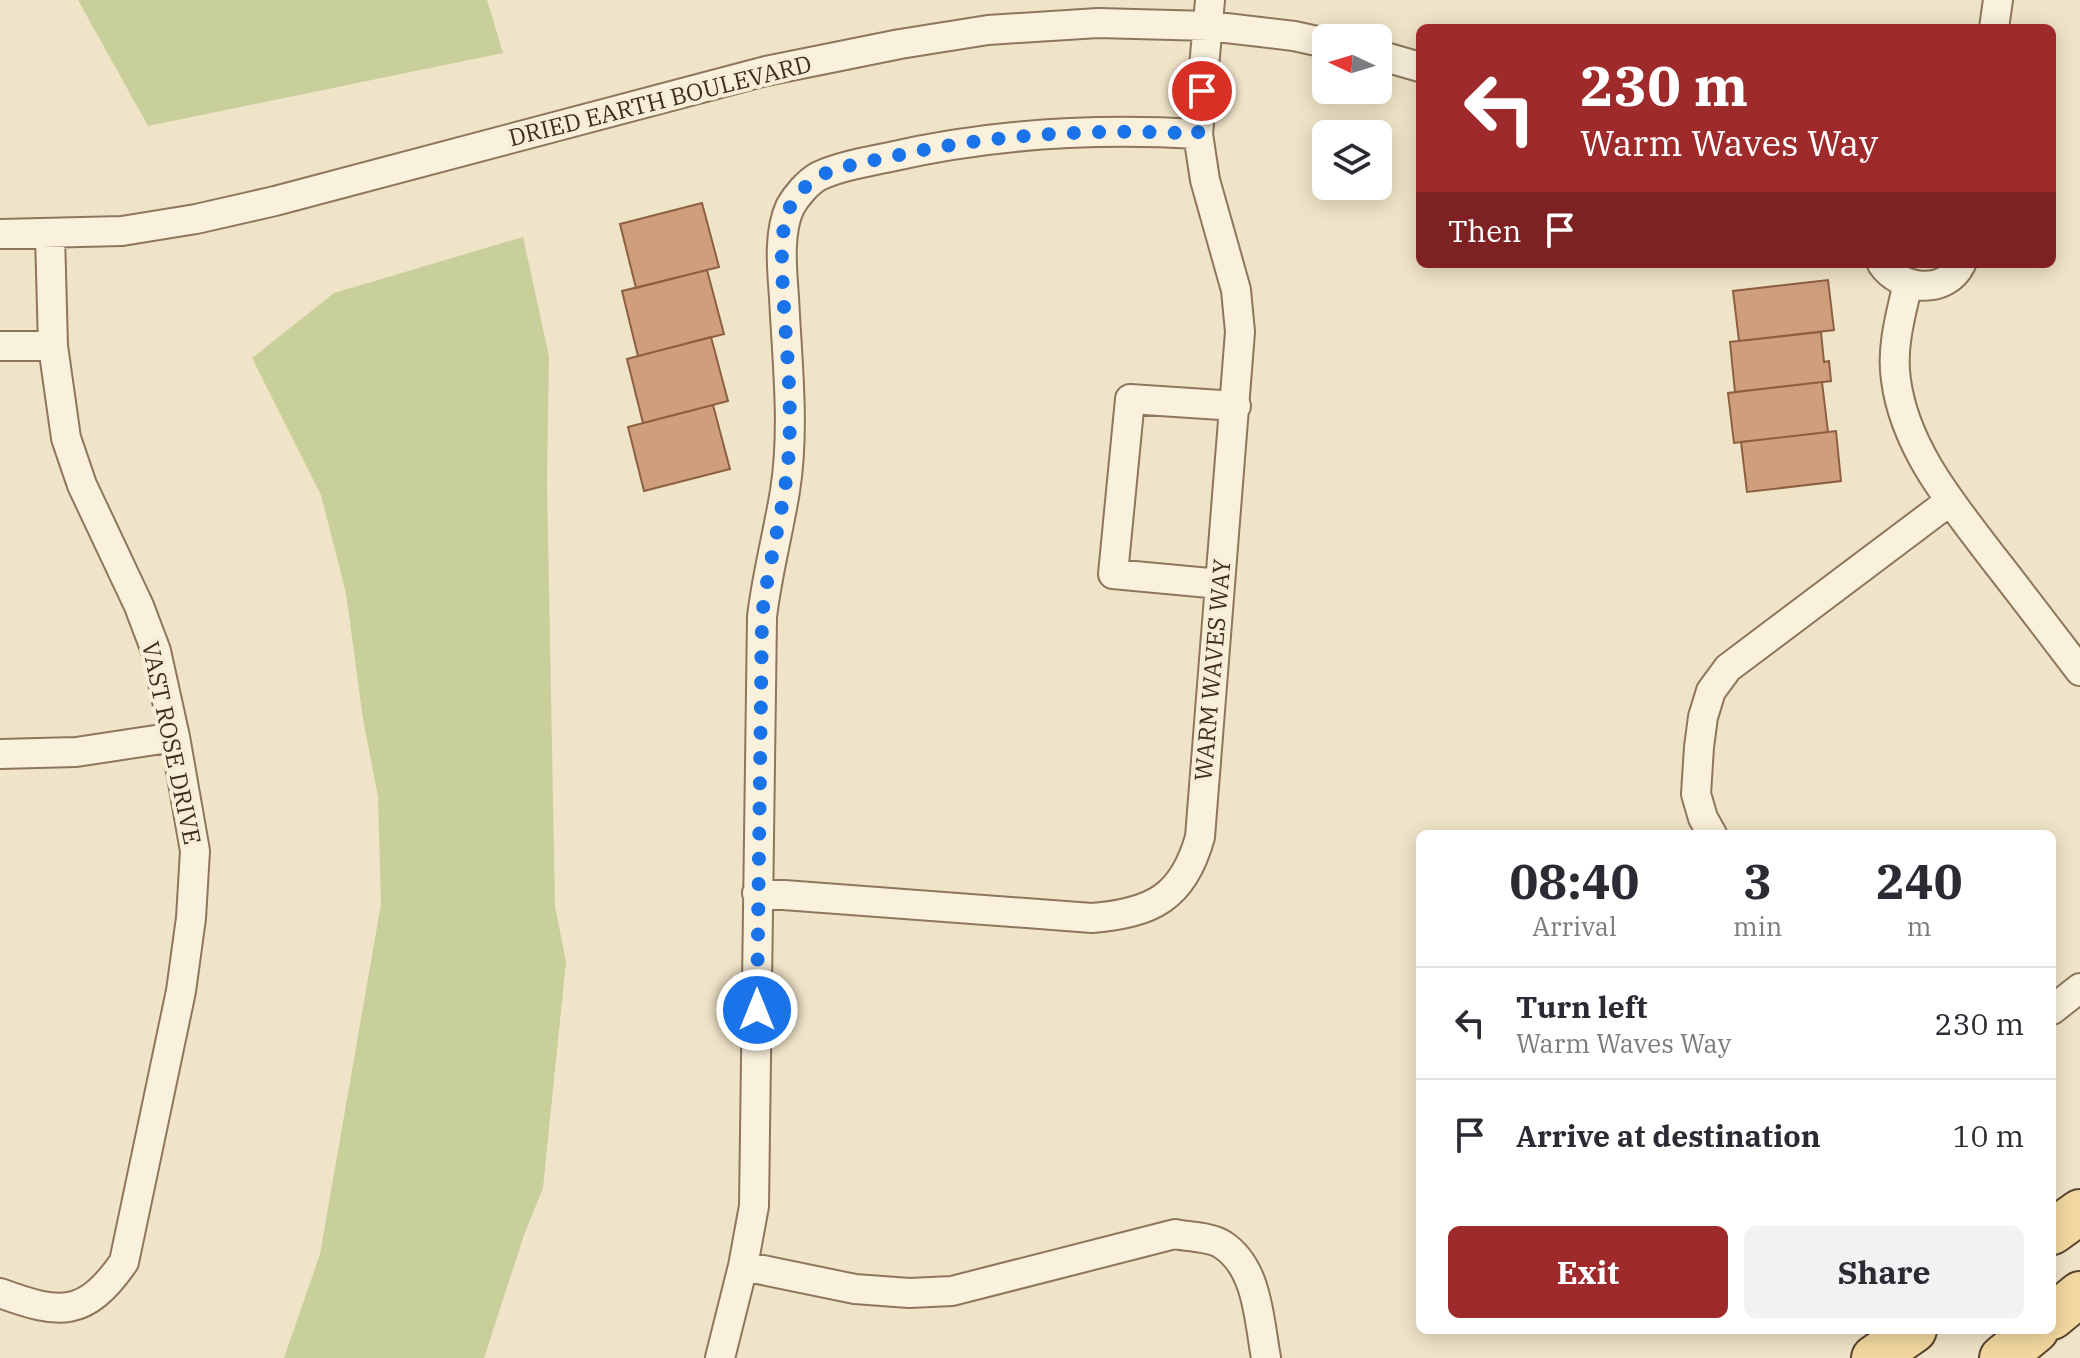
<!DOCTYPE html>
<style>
:root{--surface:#fff;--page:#f2f2f3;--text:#2b2b33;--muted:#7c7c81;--line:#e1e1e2;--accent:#9e2a2b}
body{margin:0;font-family:"IBM Plex Serif",serif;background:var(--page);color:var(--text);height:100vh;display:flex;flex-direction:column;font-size:30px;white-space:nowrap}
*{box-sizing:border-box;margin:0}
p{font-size:26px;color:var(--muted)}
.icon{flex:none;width:44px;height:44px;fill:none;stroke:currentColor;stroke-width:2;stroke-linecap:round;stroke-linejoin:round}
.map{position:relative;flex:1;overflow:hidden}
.drawer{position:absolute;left:1416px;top:830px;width:640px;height:504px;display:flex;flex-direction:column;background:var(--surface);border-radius:12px;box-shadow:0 4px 20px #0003}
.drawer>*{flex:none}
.banner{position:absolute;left:1416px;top:24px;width:640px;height:244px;border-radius:12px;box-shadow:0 4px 20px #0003;background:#9e2a2b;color:#fff;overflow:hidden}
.needle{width:52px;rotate:274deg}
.tools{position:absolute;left:1312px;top:24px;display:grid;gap:16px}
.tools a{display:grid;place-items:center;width:80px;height:80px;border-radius:12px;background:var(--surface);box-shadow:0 4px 20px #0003;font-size:40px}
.pin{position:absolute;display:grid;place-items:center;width:68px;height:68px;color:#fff;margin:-34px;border:4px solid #fff;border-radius:50%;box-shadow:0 2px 8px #0007}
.me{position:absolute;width:88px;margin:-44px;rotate:0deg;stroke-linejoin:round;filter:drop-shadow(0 0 6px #0008)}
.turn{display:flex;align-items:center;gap:28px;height:168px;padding:0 32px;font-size:36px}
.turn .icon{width:104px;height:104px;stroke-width:2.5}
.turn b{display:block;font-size:56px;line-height:68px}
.then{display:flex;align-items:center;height:76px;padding:0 32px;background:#0003;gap:16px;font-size:30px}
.eta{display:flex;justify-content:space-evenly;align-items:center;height:136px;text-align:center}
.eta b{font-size:48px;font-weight:700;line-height:56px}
.cta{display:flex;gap:16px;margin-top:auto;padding:16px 32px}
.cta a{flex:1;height:92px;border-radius:12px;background:var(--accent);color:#fff;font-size:32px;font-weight:700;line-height:92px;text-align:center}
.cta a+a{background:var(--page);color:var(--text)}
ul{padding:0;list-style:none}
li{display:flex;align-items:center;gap:24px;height:112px;padding:0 32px;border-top:2px solid var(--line)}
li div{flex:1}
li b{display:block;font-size:30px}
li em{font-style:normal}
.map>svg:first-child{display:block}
.green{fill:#c9cf9b}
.building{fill:#cf9f7d;stroke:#8d5f41;stroke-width:2}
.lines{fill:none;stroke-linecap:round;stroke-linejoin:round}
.street-casing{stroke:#8d765c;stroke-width:32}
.primary-casing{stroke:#5b4430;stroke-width:48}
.street{stroke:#faf1dc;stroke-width:28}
.primary{stroke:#f3d9a0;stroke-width:44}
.route{stroke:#1a73e8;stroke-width:14;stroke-dasharray:0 25.2}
.labels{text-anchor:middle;stroke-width:8;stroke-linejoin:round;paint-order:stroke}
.street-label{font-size:24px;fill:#3d2e20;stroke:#f7eed8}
</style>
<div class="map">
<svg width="2080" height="1358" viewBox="0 0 2080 1358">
<rect width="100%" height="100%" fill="#f0e4c8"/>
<path class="green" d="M 78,0 L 487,0 L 503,53 L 148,126 Z
M 523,237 L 549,356 L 547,481 L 555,906 L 566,962 L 543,1188 L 524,1235 L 484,1358 L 284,1358 L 320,1254 L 381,904 L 378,797 L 363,719 L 346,593 L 321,495 L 252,358 L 334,293 Z"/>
<path class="building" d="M 702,203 L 719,267 L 636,288 L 620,224 Z
M 707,270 L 724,334 L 638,356 L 622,291 Z
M 1828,280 L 1834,330 L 1739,341 L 1733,291 Z
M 1821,332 L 1824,362 L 1829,361 L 1831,381 L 1735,392 L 1730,342 Z
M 711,337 L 728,401 L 643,423 L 627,359 Z
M 1822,382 L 1828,432 L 1734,443 L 1728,393 Z
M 713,405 L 730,469 L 644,491 L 628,427 Z
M 1836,431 L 1841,481 L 1747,492 L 1741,442 Z"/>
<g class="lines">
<defs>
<path id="street" d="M 1994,28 L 1998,0
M 1378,55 L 1420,67
M 0,234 L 122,231 L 196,219 L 275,201 L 766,71 L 900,44 L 988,30 L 1098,23 L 1209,26 L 1294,36 L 1326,43
M 1882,264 C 1900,290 1945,296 1961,264
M 1908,283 C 1901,314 1891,347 1896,380 C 1905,449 1953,505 1994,559 C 2023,596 2051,633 2080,671
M 0,346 L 53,346
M 1220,584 L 1113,574 L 1130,399 L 1236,406
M 0,754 L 76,752 L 175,737
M 1712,834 L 1703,818 L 1696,794 L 1699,747 L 1703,717 L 1711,691 L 1728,668 L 1950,501
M 757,893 L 1092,918 C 1152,913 1183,898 1200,837 L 1240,332 L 1236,290 L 1205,180 L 1198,134 L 1210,0
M 2052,1010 L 2080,988
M 743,1266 L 855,1289 L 909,1293 L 952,1291 L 1175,1234 C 1189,1237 1212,1237 1223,1245 C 1258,1268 1259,1320 1266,1358
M 0,1293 C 60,1315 85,1318 124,1262 L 181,991 L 191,918 L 195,851 L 175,737 L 156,651 L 139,606 L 82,485 L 66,438 L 53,346 L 50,235
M 720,1358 L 743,1266 L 754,1206 L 762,617 C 767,574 778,534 785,491 C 795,428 787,361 784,297 C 782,270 778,233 790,207 C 796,196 808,182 819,176 C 841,166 866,162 890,157 C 990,134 1095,128 1198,134"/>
<path id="primary" d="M 2052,1232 L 2080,1212
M 2052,1317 L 2080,1294
M 1874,1358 L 1914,1330
M 2002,1358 L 2036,1330"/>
</defs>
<use href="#street" class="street-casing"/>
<use href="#primary" class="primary-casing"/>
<use href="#street" class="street"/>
<use href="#primary" class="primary"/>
</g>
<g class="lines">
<path class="route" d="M 757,1010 L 762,617 C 768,561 786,506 789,449 C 792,397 786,344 783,291 C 782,265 779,231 790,207 C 796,196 808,182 819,176 C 841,166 866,162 890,157 C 990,134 1095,128 1198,134 L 1202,91"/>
</g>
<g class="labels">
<g class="street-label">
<text transform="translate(660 101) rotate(-14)" y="8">DRIED EARTH BOULEVARD</text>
<text transform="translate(1213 670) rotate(-85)" y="8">WARM WAVES WAY</text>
<text transform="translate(171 743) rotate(78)" y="8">VAST ROSE DRIVE</text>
</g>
</g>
</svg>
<div class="tools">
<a><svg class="needle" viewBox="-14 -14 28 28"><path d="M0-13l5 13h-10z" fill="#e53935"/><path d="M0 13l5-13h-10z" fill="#7c7c81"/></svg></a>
<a><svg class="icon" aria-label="layers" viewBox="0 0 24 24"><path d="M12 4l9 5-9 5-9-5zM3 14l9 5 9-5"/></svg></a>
</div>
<div class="pin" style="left:1202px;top:91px;background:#d93025"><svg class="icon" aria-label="arrive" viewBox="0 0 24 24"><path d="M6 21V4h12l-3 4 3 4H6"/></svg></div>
<svg class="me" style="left:757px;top:1010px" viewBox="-20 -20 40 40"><circle r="17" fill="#1a73e8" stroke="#fff" stroke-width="3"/><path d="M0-11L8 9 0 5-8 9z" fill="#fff"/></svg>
<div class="banner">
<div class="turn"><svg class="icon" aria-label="left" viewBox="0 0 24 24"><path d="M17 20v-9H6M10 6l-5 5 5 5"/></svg><div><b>230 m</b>Warm Waves Way</div></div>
<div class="then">Then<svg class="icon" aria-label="arrive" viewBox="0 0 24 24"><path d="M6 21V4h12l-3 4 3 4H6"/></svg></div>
</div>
<section class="drawer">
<div class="eta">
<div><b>08:40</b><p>Arrival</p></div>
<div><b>3</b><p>min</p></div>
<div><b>240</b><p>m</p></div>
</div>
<ul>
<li><svg class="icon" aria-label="left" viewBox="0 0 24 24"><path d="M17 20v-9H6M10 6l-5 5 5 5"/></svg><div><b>Turn left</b><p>Warm Waves Way</p></div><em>230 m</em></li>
<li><svg class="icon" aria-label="arrive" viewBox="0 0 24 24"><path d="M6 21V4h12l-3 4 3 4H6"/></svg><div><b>Arrive at destination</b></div><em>10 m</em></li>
</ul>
<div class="cta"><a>Exit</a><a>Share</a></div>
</section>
</div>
